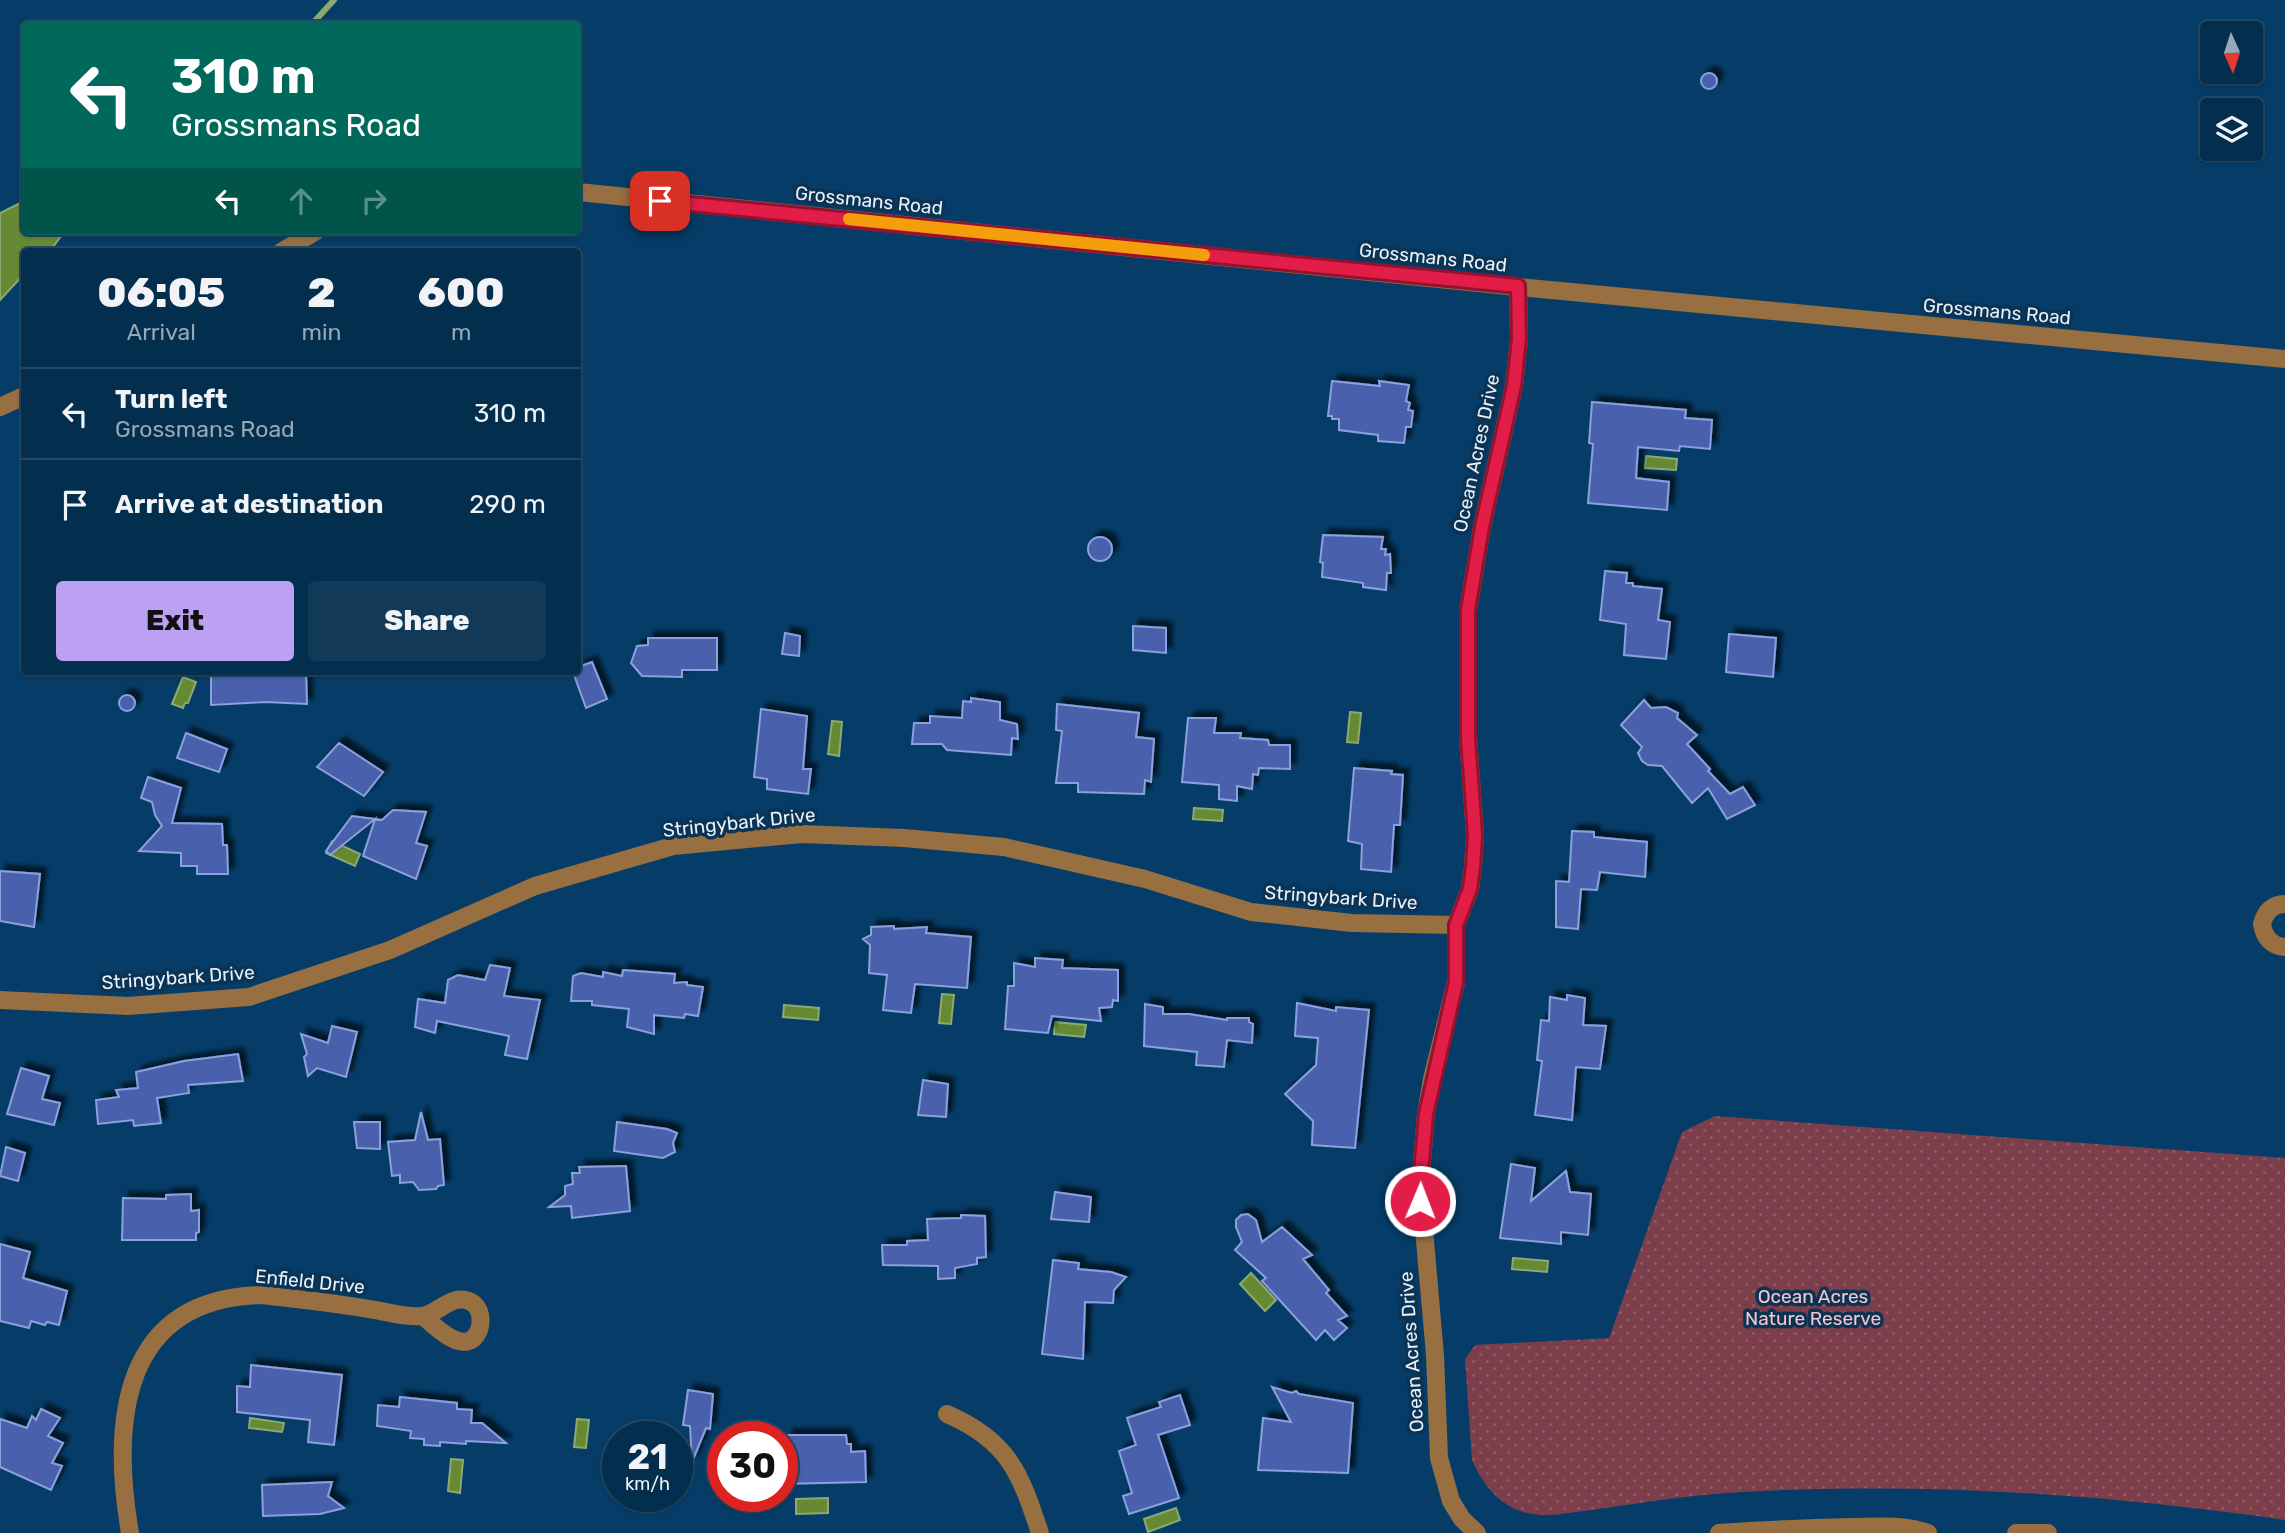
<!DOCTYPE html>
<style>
:root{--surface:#042e4e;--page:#123a58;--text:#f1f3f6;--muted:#97a8b6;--line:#254a66;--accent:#bca0f2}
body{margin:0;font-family:Rubik,sans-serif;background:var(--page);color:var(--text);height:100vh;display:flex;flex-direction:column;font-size:26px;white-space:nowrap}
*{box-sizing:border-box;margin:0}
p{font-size:23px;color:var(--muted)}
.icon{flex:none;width:38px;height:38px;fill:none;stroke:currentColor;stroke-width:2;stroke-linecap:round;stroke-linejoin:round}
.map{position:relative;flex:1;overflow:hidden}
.sheet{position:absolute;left:21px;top:248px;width:560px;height:427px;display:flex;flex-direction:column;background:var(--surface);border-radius:7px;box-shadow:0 2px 5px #0004,0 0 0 2px var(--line)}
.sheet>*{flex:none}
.guide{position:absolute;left:21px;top:21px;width:560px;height:214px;border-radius:7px;box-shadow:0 2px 5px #0004,0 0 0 2px var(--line);background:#00695c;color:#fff;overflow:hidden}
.needle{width:46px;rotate:177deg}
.buttons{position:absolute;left:2200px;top:21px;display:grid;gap:14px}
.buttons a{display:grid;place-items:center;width:63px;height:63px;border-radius:7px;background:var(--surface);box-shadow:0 2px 5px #0004,0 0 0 2px var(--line);font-size:35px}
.speed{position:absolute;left:602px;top:1421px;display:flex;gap:14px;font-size:35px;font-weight:700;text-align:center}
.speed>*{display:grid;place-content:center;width:91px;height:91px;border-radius:50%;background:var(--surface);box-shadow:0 2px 5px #0004,0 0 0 2px var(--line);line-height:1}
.speed small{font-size:18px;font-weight:400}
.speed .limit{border:10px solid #d22;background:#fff;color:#111}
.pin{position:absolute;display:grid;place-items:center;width:60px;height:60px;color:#fff;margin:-30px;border-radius:14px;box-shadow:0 4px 10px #0006}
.me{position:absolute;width:77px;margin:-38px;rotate:1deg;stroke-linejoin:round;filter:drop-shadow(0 0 5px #0008)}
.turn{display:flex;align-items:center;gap:24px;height:147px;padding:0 35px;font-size:32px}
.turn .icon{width:91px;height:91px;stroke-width:2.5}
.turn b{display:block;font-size:49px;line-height:60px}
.lanes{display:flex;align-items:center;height:66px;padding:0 35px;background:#0003;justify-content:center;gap:35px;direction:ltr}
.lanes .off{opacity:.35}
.eta{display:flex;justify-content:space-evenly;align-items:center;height:119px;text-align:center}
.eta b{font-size:42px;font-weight:800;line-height:49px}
.primary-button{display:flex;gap:14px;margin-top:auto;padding:14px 35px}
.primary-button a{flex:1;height:80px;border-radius:7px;background:var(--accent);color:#111;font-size:28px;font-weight:800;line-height:80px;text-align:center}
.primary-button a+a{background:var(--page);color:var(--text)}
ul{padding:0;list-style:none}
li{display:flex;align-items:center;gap:21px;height:91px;padding:0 35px;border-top:2px solid var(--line)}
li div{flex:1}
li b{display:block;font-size:26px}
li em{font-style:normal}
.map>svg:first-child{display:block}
.park{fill:url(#park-dots)}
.water{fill:#668a34;stroke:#8da970;stroke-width:2}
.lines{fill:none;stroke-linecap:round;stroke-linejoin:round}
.stream{stroke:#8da970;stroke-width:6}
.building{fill:#4a61ac;stroke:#8ba1dd;stroke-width:2;filter:url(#shadow)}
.minor{stroke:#986f40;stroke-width:18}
.tertiary{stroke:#986f40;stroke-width:18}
.route-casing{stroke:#92132f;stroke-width:18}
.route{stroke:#e11d48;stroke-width:12}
.slow{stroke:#f59e0b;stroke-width:12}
.labels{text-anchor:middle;stroke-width:7;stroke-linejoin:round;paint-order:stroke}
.street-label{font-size:19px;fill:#e7f1fc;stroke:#0b3354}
.park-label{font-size:19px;fill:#fac5cd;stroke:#0b3354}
</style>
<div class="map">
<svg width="2285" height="1533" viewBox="0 0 2285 1533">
<defs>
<pattern id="park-dots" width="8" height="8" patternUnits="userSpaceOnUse" patternTransform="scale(1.75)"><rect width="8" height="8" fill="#7b3e4a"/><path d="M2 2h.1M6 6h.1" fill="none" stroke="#8e5a65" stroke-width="1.8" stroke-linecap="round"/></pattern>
<filter id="shadow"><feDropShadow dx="6" dy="-6" stdDeviation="2" flood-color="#0009"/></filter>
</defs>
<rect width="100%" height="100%" fill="#053d68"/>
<path class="park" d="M 1715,1116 L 2285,1158 L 2285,1520 C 2134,1498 1980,1486 1826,1489 C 1774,1490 1720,1492 1668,1499 C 1640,1503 1612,1507 1584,1511 C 1567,1513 1549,1517 1532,1514 C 1502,1509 1483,1486 1472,1460 L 1465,1359 L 1475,1345 L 1609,1338 L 1682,1132 Z"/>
<path class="water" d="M 24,201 L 24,231 L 65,231 L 49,252 L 24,252 L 24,274 L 0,300 L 0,213 Z
M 1646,456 L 1677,459 L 1676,470 L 1645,468 Z
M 183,677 L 196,682 L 188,703 L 185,703 L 183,708 L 172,704 Z
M 1350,712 L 1361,713 L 1358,743 L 1347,742 Z
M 832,721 L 842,722 L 839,756 L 828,754 Z
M 1194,808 L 1223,810 L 1222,821 L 1193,819 Z
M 332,841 L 360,854 L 355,866 L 326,853 Z
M 942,994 L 954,995 L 951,1024 L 939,1023 Z
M 784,1005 L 819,1008 L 818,1020 L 783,1017 Z
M 1055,1022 L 1086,1025 L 1084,1037 L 1054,1034 Z
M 1513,1258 L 1548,1261 L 1547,1272 L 1512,1269 Z
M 1251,1273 L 1276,1300 L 1265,1311 L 1240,1284 Z
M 250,1418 L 284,1423 L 282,1432 L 249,1428 Z
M 577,1419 L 589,1420 L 586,1448 L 574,1447 Z
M 451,1459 L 463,1460 L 460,1493 L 448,1491 Z
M 828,1498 L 828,1513 L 796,1514 L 796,1499 Z
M 1176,1508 L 1180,1520 L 1148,1532 L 1144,1519 Z"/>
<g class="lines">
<path class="stream" d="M 312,24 L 334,0"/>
</g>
<path class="building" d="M1701 81a8 8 0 1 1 16 0a8 8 0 1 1-16 0Z
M 1332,381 L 1380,386 L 1379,381 L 1409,385 L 1406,401 L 1410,403 L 1408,410 L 1413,411 L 1411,427 L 1406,427 L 1404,443 L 1378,441 L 1378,435 L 1339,430 L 1339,419 L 1332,419 L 1332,416 L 1328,416 Z
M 1592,402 L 1686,410 L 1685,418 L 1712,420 L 1710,449 L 1680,446 L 1679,451 L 1638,447 L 1636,478 L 1669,482 L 1667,510 L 1588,503 L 1593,444 L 1589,443 Z
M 1323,535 L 1383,537 L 1381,549 L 1386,549 L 1385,555 L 1390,554 L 1391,573 L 1387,573 L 1386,590 L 1363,587 L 1363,583 L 1322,577 L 1323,563 L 1320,562 Z
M1088 549a12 12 0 1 1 24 0a12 12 0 1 1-24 0Z
M 1605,571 L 1627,573 L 1626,583 L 1633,583 L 1633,586 L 1662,589 L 1658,620 L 1670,622 L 1666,659 L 1624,655 L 1626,624 L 1600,620 Z
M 1133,626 L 1166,628 L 1166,653 L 1133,650 Z
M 785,633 L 800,636 L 799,656 L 782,654 Z
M 1729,634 L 1776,638 L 1773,677 L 1726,672 Z
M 648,638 L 717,638 L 717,670 L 682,670 L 682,677 L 642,676 L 631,663 L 637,646 L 648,645 Z
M 592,662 L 607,699 L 586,708 L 573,672 L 578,672 L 578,667 Z
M 211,672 L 306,672 L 307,704 L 266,702 L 211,705 Z
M119 703a8 8 0 1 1 16 0a8 8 0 1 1-16 0Z
M 971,698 L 1000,702 L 1000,720 L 1017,724 L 1018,739 L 1012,738 L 1011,755 L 947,750 L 942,744 L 912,744 L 914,723 L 930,723 L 930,716 L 962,718 L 963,701 L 971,702 Z
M 1644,700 L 1651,708 L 1666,707 L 1678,713 L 1677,718 L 1697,735 L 1687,744 L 1710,769 L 1708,771 L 1730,794 L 1743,787 L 1755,805 L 1727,819 L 1708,788 L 1692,803 L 1662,766 L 1648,765 L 1642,761 L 1638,753 L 1642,747 L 1621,725 Z
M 1057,704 L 1139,713 L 1136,737 L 1154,739 L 1151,782 L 1145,780 L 1144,794 L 1078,792 L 1078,783 L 1056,783 L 1062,731 L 1056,730 Z
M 761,709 L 807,716 L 803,769 L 811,769 L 808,794 L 767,789 L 767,779 L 754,777 Z
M 1188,718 L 1216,718 L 1214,733 L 1241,733 L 1240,738 L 1268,740 L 1269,745 L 1290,745 L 1290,769 L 1259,768 L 1258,775 L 1253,774 L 1252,789 L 1237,786 L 1237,801 L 1219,799 L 1219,785 L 1182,782 Z
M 186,733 L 227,749 L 219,772 L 177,758 Z
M 339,743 L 383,772 L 364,796 L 317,767 Z
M 1354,768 L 1392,771 L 1391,774 L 1403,775 L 1400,825 L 1394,825 L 1391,872 L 1361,869 L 1362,844 L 1348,841 Z
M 148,777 L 181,788 L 172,823 L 222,824 L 223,845 L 227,845 L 228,874 L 197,874 L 197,866 L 181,866 L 181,853 L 139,851 L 162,826 L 155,815 L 152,802 L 141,798 Z
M 393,810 L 426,812 L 416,843 L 427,846 L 416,879 L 363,856 L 375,819 L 330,855 L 326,851 L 352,816 L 382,820 Z
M 1572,831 L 1594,832 L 1594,837 L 1647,842 L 1645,877 L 1600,872 L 1597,890 L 1581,889 L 1578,929 L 1556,927 L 1556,881 L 1569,882 Z
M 0,871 L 40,874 L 34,927 L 0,921 Z
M 894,926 L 894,929 L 927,927 L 926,933 L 971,937 L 967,988 L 915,984 L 911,1013 L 883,1010 L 887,975 L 869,973 L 870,945 L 863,939 L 871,935 L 871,927 Z
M 1035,958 L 1063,960 L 1062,968 L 1118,970 L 1118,1001 L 1113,1000 L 1112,1007 L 1099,1008 L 1101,1021 L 1052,1016 L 1048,1033 L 1005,1029 L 1008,986 L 1014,986 L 1014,963 L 1035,967 Z
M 490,965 L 510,968 L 504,996 L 540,1000 L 527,1059 L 505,1055 L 509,1036 L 437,1021 L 435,1033 L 415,1027 L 418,999 L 445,1003 L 448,980 L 458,975 L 485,980 Z
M 623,970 L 675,974 L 674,983 L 687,982 L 687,985 L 703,987 L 698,1016 L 685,1014 L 684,1018 L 654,1015 L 654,1034 L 627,1027 L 629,1009 L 592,1005 L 592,1001 L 571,1001 L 573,976 L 581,973 L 603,977 L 603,972 L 622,976 Z
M 1567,995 L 1585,998 L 1583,1025 L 1606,1026 L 1600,1069 L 1576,1067 L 1572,1120 L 1535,1115 L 1542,1061 L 1537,1060 L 1541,1020 L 1549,1021 L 1550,997 L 1567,1000 Z
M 1297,1003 L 1336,1011 L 1336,1007 L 1369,1010 L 1355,1148 L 1312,1145 L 1313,1121 L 1285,1094 L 1316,1065 L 1318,1038 L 1295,1036 Z
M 1145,1004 L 1163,1007 L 1163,1014 L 1189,1014 L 1227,1020 L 1227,1018 L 1249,1018 L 1249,1022 L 1253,1024 L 1252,1043 L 1227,1040 L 1224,1067 L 1196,1065 L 1197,1052 L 1144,1046 Z
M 332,1026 L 357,1032 L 346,1077 L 317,1068 L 308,1076 L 304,1057 L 307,1054 L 301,1034 L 328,1043 Z
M 238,1054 L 243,1081 L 188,1085 L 189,1093 L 157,1098 L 161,1123 L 134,1126 L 133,1120 L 98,1124 L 96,1100 L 119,1097 L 116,1090 L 138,1088 L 136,1072 L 184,1061 Z
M 21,1068 L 49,1076 L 42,1099 L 60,1103 L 54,1125 L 7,1114 Z
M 923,1080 L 948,1084 L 946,1117 L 918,1115 Z
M 421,1112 L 428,1140 L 440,1139 L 444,1185 L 438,1186 L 436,1189 L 419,1190 L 413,1182 L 400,1183 L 400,1175 L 392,1176 L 388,1142 L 415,1140 Z
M 354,1122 L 380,1122 L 380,1149 L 357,1148 Z
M 617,1122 L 667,1129 L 677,1133 L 673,1143 L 675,1152 L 663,1158 L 614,1151 Z
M 6,1147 L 25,1153 L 18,1181 L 0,1176 Z
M 1511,1164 L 1535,1168 L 1531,1201 L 1566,1171 L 1570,1192 L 1591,1194 L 1588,1235 L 1561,1232 L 1561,1244 L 1500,1238 Z
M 626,1166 L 630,1211 L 572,1218 L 571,1206 L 549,1207 L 565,1195 L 565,1186 L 573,1184 L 572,1173 L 580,1173 L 579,1167 Z
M 1055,1192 L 1091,1197 L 1089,1222 L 1051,1219 Z
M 191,1194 L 191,1211 L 199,1210 L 199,1232 L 196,1233 L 196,1240 L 122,1240 L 123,1198 L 166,1199 L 166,1195 Z
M 1248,1214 L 1256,1220 L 1262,1242 L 1282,1227 L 1312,1255 L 1303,1259 L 1329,1290 L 1326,1293 L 1347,1316 L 1338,1320 L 1347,1328 L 1334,1340 L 1325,1330 L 1316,1340 L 1262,1281 L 1266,1278 L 1235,1250 L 1242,1242 L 1236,1227 L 1236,1220 L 1241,1215 Z
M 961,1215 L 985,1216 L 986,1257 L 977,1258 L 977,1264 L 955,1268 L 955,1278 L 938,1279 L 938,1266 L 883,1265 L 882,1245 L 907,1245 L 907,1241 L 928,1240 L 927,1219 L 961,1218 Z
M 0,1244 L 30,1252 L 23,1278 L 67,1291 L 59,1325 L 47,1322 L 45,1325 L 31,1321 L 29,1328 L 0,1321 Z
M 1053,1260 L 1079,1263 L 1078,1269 L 1111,1272 L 1126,1277 L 1114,1290 L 1113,1303 L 1085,1302 L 1083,1359 L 1042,1354 Z
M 251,1365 L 342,1375 L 334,1445 L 308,1442 L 310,1420 L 237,1412 L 237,1386 L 250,1387 Z
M 1272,1387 L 1292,1393 L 1296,1391 L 1299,1394 L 1353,1403 L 1348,1473 L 1258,1470 L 1263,1418 L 1291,1422 Z
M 688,1390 L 713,1394 L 710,1429 L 706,1428 L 692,1462 L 690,1426 L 683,1425 Z
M 1180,1395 L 1190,1425 L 1158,1435 L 1179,1498 L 1129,1514 L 1123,1496 L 1132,1493 L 1119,1451 L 1136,1445 L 1127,1418 L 1161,1407 L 1159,1402 Z
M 400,1397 L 457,1403 L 457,1409 L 472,1410 L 471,1423 L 482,1423 L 506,1443 L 466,1441 L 466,1444 L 440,1442 L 440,1446 L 424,1445 L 424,1439 L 410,1438 L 411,1431 L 377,1426 L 378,1405 L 399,1407 Z
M 41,1409 L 60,1418 L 48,1436 L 63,1443 L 52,1463 L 62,1466 L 51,1490 L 0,1467 L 0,1419 L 27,1428 L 32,1416 L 36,1420 Z
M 787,1435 L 846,1435 L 847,1444 L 851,1444 L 851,1452 L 865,1451 L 866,1482 L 782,1484 L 782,1442 L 787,1445 Z
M 332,1482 L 328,1496 L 344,1508 L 320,1514 L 263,1516 L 262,1485 Z"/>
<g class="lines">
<path class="minor" d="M 2285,904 C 2272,904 2265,912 2262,924 C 2264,937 2271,946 2285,947
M 0,1000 L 128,1006 L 249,997 L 390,950 L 535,886 L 673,846 L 801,834 L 904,838 L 1004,847 L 1145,879 L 1251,912 L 1352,923 L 1456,925
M 947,1414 C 1009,1441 1020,1473 1040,1533
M 130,1533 C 111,1422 121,1298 262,1295 C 298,1299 333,1303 369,1309 C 385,1311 405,1318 422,1316 C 438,1314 453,1292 471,1302 C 481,1307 482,1321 479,1330 C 467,1359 435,1327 423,1316
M 1477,1533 L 1462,1519 L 1451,1501 L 1439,1458 L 1435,1355 L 1420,1184 L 1426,1114 L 1432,1079 L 1456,982 L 1456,925 L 1470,889 L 1473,866 L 1475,835 L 1468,738 L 1468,610 L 1482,527 L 1514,386 L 1519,339 L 1518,287
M 1719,1533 C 1764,1530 1807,1528 1852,1527 C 1877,1527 1904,1524 1928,1533
M 2016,1533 L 2048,1533"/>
<path class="tertiary" d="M 578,192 L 1518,287 L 2285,359
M 281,252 L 316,231
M 0,407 L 24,396"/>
</g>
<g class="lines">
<defs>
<path id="route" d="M 660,201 L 1518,286 L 1519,339 L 1514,386 L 1482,527 L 1468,610 L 1468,738 L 1475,835 L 1473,866 L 1470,889 L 1456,925 L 1456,982 L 1426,1114 L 1420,1184 L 1420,1201"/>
</defs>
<use href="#route" class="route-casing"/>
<use href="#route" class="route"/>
<path class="slow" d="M 849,219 L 1204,255"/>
</g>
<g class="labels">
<g class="street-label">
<text transform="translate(869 200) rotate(6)" y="7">Grossmans Road</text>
<text transform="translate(1433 257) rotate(6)" y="7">Grossmans Road</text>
<text transform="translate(1997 311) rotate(5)" y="7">Grossmans Road</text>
<text transform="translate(1476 453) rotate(-78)" y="7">Ocean Acres Drive</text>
<text transform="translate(739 822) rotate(-6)" y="7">Stringybark Drive</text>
<text transform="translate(1341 897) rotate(4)" y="7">Stringybark Drive</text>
<text transform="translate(178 977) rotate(-4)" y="7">Stringybark Drive</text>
<text transform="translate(310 1281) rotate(6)" y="7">Enfield Drive</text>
<text transform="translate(1411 1352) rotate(-94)" y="7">Ocean Acres Drive</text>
</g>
<g class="park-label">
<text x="1813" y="1303">Ocean Acres<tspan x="1813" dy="22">Nature Reserve</tspan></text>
</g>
</g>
</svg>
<div class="buttons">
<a><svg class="needle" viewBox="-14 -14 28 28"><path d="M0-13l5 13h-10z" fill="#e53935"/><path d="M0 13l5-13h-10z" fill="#97a8b6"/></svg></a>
<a><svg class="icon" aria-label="layers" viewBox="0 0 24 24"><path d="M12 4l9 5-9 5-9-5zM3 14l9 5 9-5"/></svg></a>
</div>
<div class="speed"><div>21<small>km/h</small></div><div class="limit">30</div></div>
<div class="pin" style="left:660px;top:201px;background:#d93025"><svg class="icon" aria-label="arrive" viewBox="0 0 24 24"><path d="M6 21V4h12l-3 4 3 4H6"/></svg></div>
<svg class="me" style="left:1420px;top:1201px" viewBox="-20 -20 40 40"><circle r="17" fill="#e11d48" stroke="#fff" stroke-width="3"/><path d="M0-11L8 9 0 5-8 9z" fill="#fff"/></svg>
<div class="guide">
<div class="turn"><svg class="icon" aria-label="left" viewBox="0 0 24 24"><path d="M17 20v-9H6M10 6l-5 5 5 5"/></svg><div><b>310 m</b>Grossmans Road</div></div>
<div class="lanes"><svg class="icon" aria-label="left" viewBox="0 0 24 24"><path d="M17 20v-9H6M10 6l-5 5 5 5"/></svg><svg class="icon off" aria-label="ahead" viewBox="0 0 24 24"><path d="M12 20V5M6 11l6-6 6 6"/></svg><svg class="icon off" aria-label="right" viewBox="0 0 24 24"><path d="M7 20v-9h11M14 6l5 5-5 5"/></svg></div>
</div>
<section class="sheet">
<div class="eta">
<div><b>06:05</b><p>Arrival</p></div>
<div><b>2</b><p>min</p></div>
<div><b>600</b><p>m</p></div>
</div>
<ul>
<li><svg class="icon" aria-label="left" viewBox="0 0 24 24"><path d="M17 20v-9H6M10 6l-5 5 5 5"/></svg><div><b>Turn left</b><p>Grossmans Road</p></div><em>310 m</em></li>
<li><svg class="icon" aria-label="arrive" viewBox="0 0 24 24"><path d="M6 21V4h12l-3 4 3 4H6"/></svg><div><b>Arrive at destination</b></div><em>290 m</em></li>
</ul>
<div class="primary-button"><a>Exit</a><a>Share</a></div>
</section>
</div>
